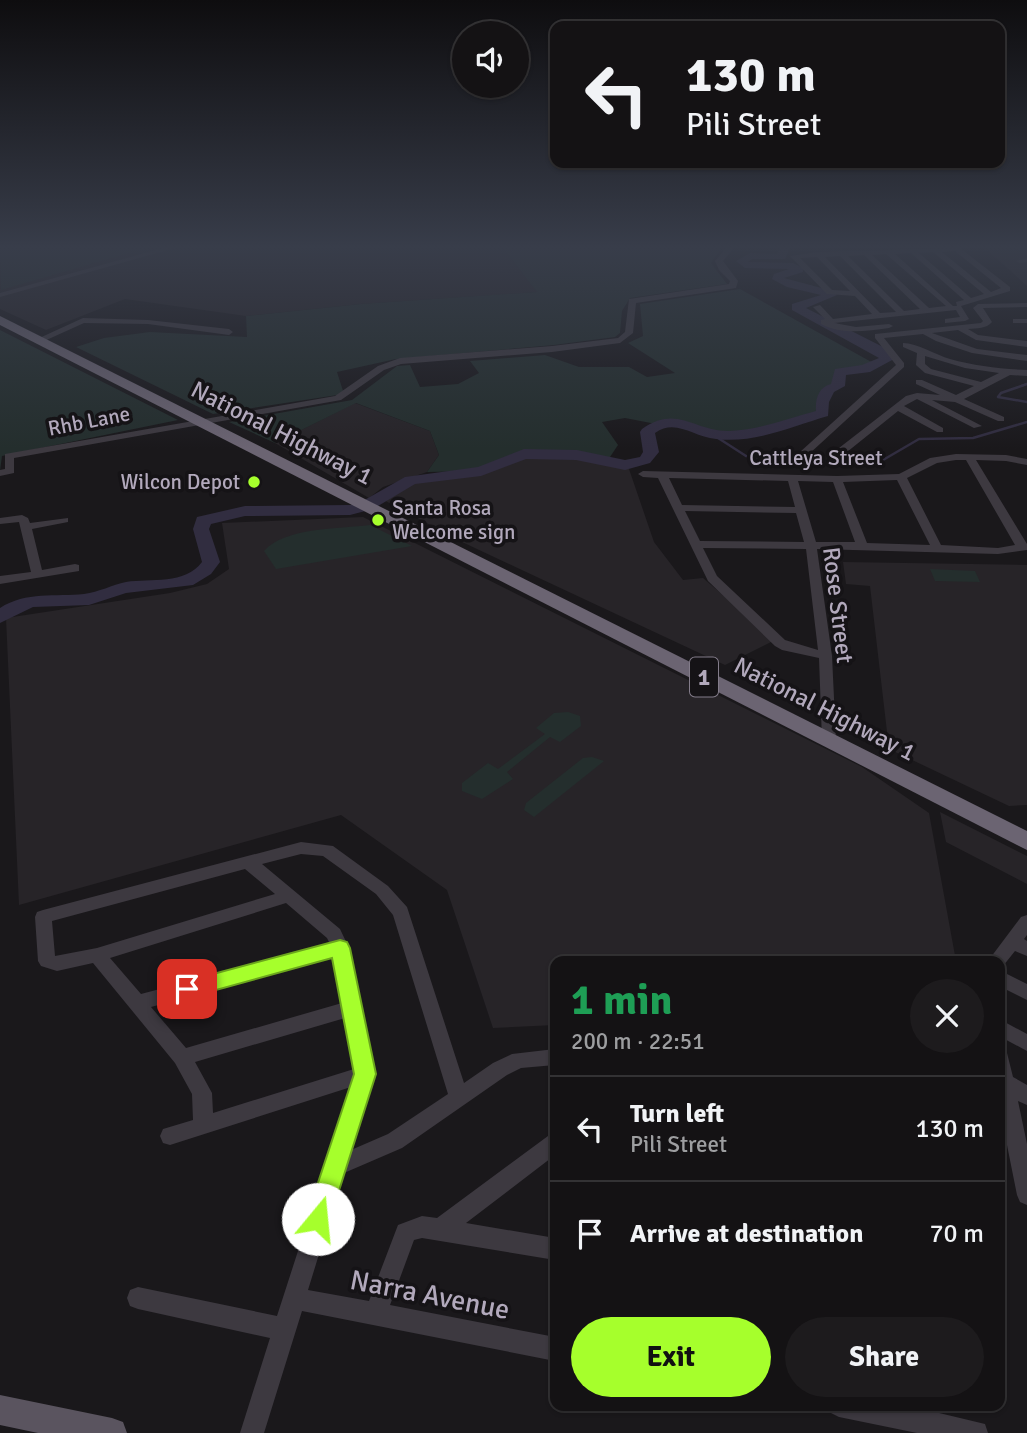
<!DOCTYPE html>
<meta charset="utf-8">
<style>
:root{--surface:#141214;--page:#1d1b1d;--text:#f1f3f6;--muted:#9d9ea0;--line:#333234;--accent:#a6ff2c}
body{margin:0;font-family:Signika,sans-serif;background:var(--page);color:var(--text);height:100vh;display:flex;flex-direction:column;font-size:26px;white-space:nowrap}
*{box-sizing:border-box;margin:0}
p{font-size:23px;color:var(--muted)}
.icon{flex:none;width:38px;height:38px;fill:none;stroke:currentColor;stroke-width:2;stroke-linecap:round;stroke-linejoin:round}
.map{position:relative;flex:1;overflow:hidden}
.side{position:absolute;left:550px;top:956px;width:455px;height:455px;display:flex;flex-direction:column;background:var(--surface);border-radius:14px;box-shadow:0 2px 5px #0004,0 0 0 2px var(--line)}
.side>*{flex:none}
.banner{position:absolute;left:550px;top:21px;width:455px;height:147px;border-radius:14px;box-shadow:0 2px 5px #0004,0 0 0 2px var(--line);background:#141214;color:var(--text);overflow:hidden}
.buttons{position:absolute;left:452px;top:21px;display:grid;gap:14px}
.buttons a{display:grid;place-items:center;width:77px;height:77px;border-radius:50%;background:var(--surface);box-shadow:0 2px 5px #0004,0 0 0 2px var(--line);font-size:35px}
.pin{position:absolute;display:grid;place-items:center;width:60px;height:60px;color:#fff;margin:-30px;border-radius:14px;box-shadow:0 4px 10px #0006}
.me{position:absolute;width:77px;margin:-38px;rotate:17deg;stroke-linejoin:round;filter:drop-shadow(0 0 5px #0008)}
.turn{display:flex;align-items:center;gap:24px;height:147px;padding:0 21px;font-size:32px}
.turn .icon{width:91px;height:91px;stroke-width:2.5}
.turn b{display:block;font-size:49px;line-height:60px}
.round{display:grid;place-items:center;flex:none;width:74px;height:74px;border-radius:37px;background:var(--page)}
.headline{display:flex;align-items:center;justify-content:space-between;height:119px;padding:0 21px}
h1{font-size:42px;font-weight:800;line-height:52px;color:#1e9e55}
.action{display:flex;gap:14px;margin-top:auto;padding:14px 21px}
.action a{flex:1;height:80px;border-radius:42px;background:var(--accent);color:#111;font-size:28px;font-weight:800;line-height:80px;text-align:center}
.action a+a{background:var(--page);color:var(--text)}
ul{padding:0;list-style:none}
li{display:flex;align-items:center;gap:21px;height:105px;padding:0 21px;border-top:2px solid var(--line)}
li div{flex:1}
li b{display:block;font-size:26px}
li em{font-style:normal}
.map>svg:first-child{display:block}
.built{fill:#272428}
.green{fill:#242e2d}
.lines{fill:none;stroke-linecap:round;stroke-linejoin:round}
.stream-far1{stroke:#312d40;stroke-width:2}
.stream{stroke:#312d40;stroke-width:2.5}
.river{fill:#312d40;fill-rule:evenodd}
.minor{fill:#3d3940;fill-rule:evenodd}
.major{fill:#5a545f;fill-rule:evenodd}
.highway{fill:#6b6472;fill-rule:evenodd}
.route{fill:#a6ff2c;stroke:#6ca61d;stroke-width:2}
.poi-dot{fill:#a6ff2c;stroke:#151316;stroke-width:2.5}
.labels{text-anchor:middle;stroke-width:7;stroke-linejoin:round;paint-order:stroke}
.far-street-label{font-size:21px;fill:#b2a9bc;stroke:#151316}
.far-poi-label{font-size:21px;fill:#b2a9bc;stroke:#151316;text-anchor:end}
.shield{fill:#151316;stroke:#837c8a;stroke-width:2}
.shield-label{font-size:23px;font-weight:bold;fill:#b2a9bc}
.street-label{font-size:24px;fill:#b2a9bc;stroke:#151316}
.near-street-label{font-size:28px;fill:#b2a9bc;stroke:#151316}
</style>
<div class="map">
<svg width="1027" height="1433" viewBox="0 0 1027 1433">
<rect width="100%" height="100%" fill="#1a181b"/>
<path class="built" d="M 0,248 L 503,248 L 538,292 L 361,304 L 246,316 L 125,299 L 46,330 L 0,309 Z
M 985,248 L 1027,248 L 1027,286 Z
M 355,403 L 430,431 L 439,455 L 427,472 L 383,487 L 369,498 L 275,443 Z
M 546,453 L 577,455 L 629,469 L 654,542 L 683,580 L 703,578 L 775,640 L 725,665 L 460,541 L 380,498 L 411,480 L 481,471 L 524,454 Z
M 363,517 L 862,767 L 929,813 L 956,961 L 555,961 L 555,1025 L 493,1028 L 447,890 L 341,815 L 19,905 L 6,618 L 170,593 L 207,584 L 229,569 L 222,523 Z
M 843,562 L 1027,565 L 1027,805 L 1009,806 L 889,749 L 870,586 L 846,584 Z
M 940,812 L 1027,856 L 1027,884 L 946,842 Z"/>
<path class="green" d="M 0,248 L 146,248 L 1,290 Z
M 503,248 L 722,248 L 711,263 L 727,284 L 630,298 L 622,311 L 620,333 L 615,337 L 554,345 L 396,359 L 337,372 L 344,394 L 213,414 L 76,347 L 104,338 L 150,332 L 247,337 L 246,316 L 361,304 L 537,292 Z
M 740,289 L 875,364 L 840,372 L 838,386 L 828,389 L 822,402 L 823,413 L 737,434 L 715,436 L 694,426 L 675,422 L 656,424 L 625,418 L 602,422 L 618,445 L 606,463 L 577,455 L 546,453 L 524,454 L 481,471 L 427,472 L 439,455 L 430,431 L 356,403 L 275,443 L 229,422 L 352,400 L 397,366 L 410,365 L 420,387 L 458,384 L 479,373 L 470,361 L 545,355 L 579,367 L 629,367 L 647,377 L 675,373 L 628,343 L 643,336 L 640,304 Z
M 0,330 L 178,420 L 2,456 L 0,471 Z
M 370,525 L 412,546 L 276,569 L 264,551 C 285,527 339,529 370,525 Z
M 930,569 L 975,571 L 980,582 L 935,581 Z
M 568,712 L 580,716 L 581,726 L 560,742 L 550,737 L 507,772 L 513,779 L 482,799 L 462,791 L 462,783 L 488,763 L 498,769 L 545,734 L 536,728 L 554,713 Z
M 592,757 L 604,761 L 534,817 L 524,810 L 526,803 L 583,758 Z"/>
<g class="lines">
<path class="stream-far1" d="M 1021,386 L 1027,384"/>
<path class="stream" d="M 1027,384 L 1001,393 L 998,397 L 1027,402
M 715,436 L 746,456 L 815,463 L 845,463 L 883,460 L 919,439 L 973,438 L 1027,422"/>
<path class="river" d="M 780,248 L 790,248 L 785,259 L 752,259 L 748,262 L 793,263 L 803,268 L 803,272 L 784,278 L 829,290 L 837,295 L 806,308 L 887,349 L 894,359 L 870,372 L 846,375 L 845,386 L 834,392 L 829,402 L 828,416 C 793,426 754,444 716,439 C 693,437 676,418 655,433 L 659,452 L 650,463 L 625,470 L 576,460 L 526,459 L 481,476 L 415,484 L 373,509 L 350,515 L 245,516 L 211,524 L 209,529 L 220,562 L 211,574 L 193,585 L 126,593 L 89,605 L 33,607 L 0,623 L 0,608 C 26,591 56,597 84,594 C 99,592 112,585 126,582 C 151,578 185,585 202,562 L 193,529 L 197,517 L 245,506 L 350,505 L 361,502 L 405,477 L 478,467 L 524,449 L 577,450 L 625,460 L 640,457 L 643,452 L 640,432 L 642,429 C 678,404 694,432 730,431 C 760,430 788,418 816,411 C 815,398 819,387 831,384 L 835,369 L 862,365 L 879,358 L 792,310 L 792,304 L 821,295 L 787,287 L 772,279 L 774,274 L 789,269 L 745,268 L 736,261 L 750,253 L 777,254 Z"/>
<path class="minor" d="M 163,248 L 175,248 L 0,297 L 0,293 Z
M 726,248 L 734,248 L 723,261 L 738,281 L 736,288 L 636,303 L 633,333 L 620,343 L 552,352 L 401,364 L 384,370 L 341,400 L 14,458 L 14,473 L 0,476 L 0,470 L 5,469 L 5,454 L 335,396 L 378,366 L 400,358 L 552,346 L 618,338 L 625,332 L 629,299 L 729,284 L 730,281 L 719,270 L 715,261 Z
M 960,248 L 1010,287 L 1010,291 L 961,306 L 969,319 L 965,321 L 945,323 L 945,319 L 960,317 L 956,310 L 834,323 L 856,327 L 889,324 L 893,326 L 889,328 C 865,331 843,335 821,324 L 821,320 L 825,319 L 813,307 L 820,305 L 833,319 L 872,314 L 855,296 L 827,294 L 790,256 L 818,252 ZM 955,251 L 1001,288 L 991,292 L 942,252 ZM 933,252 L 984,294 L 971,298 L 919,253 ZM 911,253 L 964,300 L 956,302 L 957,306 L 953,306 L 895,254 ZM 886,254 L 946,306 L 929,308 L 872,255 ZM 864,255 L 920,309 L 904,311 L 848,256 ZM 840,256 L 896,312 L 880,313 L 825,257 ZM 817,257 L 850,291 L 832,290 L 800,258 Z
M 1027,258 L 1027,262 L 1020,263 L 1016,261 Z
M 1027,303 L 1027,307 L 983,308 L 992,322 C 986,329 977,328 968,329 L 978,335 L 1027,341 L 1027,347 L 976,340 L 958,330 L 932,333 L 977,349 L 1027,355 L 1027,361 L 972,353 L 936,341 L 923,334 L 884,338 L 904,363 L 904,367 L 809,454 L 800,452 L 896,365 L 875,338 L 875,334 L 981,323 L 983,321 L 973,308 L 978,304 Z
M 83,318 L 148,320 L 229,329 L 233,332 L 229,335 L 148,324 L 84,323 L 42,342 L 35,340 Z
M 1013,319 L 1027,319 L 1027,323 L 1013,323 Z
M 903,343 C 917,343 936,355 950,359 C 975,366 1001,369 1027,370 L 1027,376 L 1010,375 L 964,399 L 1004,417 L 1004,421 L 998,421 L 955,402 L 932,400 L 982,426 L 974,428 L 917,399 L 904,406 L 943,428 L 943,432 L 937,432 L 898,411 L 847,452 L 839,452 L 839,448 L 906,396 L 917,393 L 940,395 L 916,384 L 916,380 L 922,380 L 956,395 L 974,386 L 925,373 L 916,365 L 917,353 L 903,347 ZM 925,356 L 965,368 L 999,373 L 981,382 L 931,369 L 925,364 Z
M 956,454 L 1006,455 L 1027,459 L 1027,465 L 1006,461 L 976,460 L 1027,544 L 1027,550 L 998,554 L 817,549 L 832,656 L 836,740 L 829,745 L 822,740 L 819,658 L 782,650 L 775,646 L 708,581 L 658,478 L 643,477 L 638,474 L 643,471 L 837,476 L 899,474 L 930,458 ZM 956,460 L 966,460 L 1015,545 L 998,548 L 941,545 L 907,478 L 937,463 ZM 669,478 L 788,481 L 795,507 L 682,505 ZM 897,480 L 930,545 L 867,543 L 843,482 ZM 798,481 L 833,482 L 855,542 L 816,542 ZM 685,511 L 796,513 L 804,542 L 700,541 ZM 703,548 L 806,549 L 818,650 L 785,640 L 717,576 Z
M 22,515 L 28,518 L 30,523 L 68,518 L 68,522 L 32,529 L 42,570 L 75,564 L 79,565 L 79,571 L 0,584 L 0,576 L 31,572 L 19,522 L 0,524 L 0,518 Z
M 301,842 L 333,846 L 388,886 L 407,907 L 464,1083 L 493,1063 L 512,1054 L 555,1049 L 555,1065 L 521,1068 L 507,1075 L 402,1148 L 344,1173 L 308,1290 L 369,1301 L 398,1225 L 422,1216 L 437,1218 L 548,1136 L 555,1134 L 555,1155 L 466,1223 L 555,1238 L 555,1260 L 422,1238 L 414,1240 L 390,1305 L 555,1337 L 555,1361 L 302,1311 L 264,1433 L 240,1433 L 270,1338 L 138,1309 L 130,1306 L 127,1298 L 130,1290 L 138,1287 L 277,1316 L 351,1087 L 170,1145 L 163,1143 L 160,1136 L 163,1129 L 193,1120 L 192,1094 L 175,1063 L 93,963 L 57,971 L 41,966 L 38,961 L 35,917 L 37,912 L 43,910 ZM 301,854 L 323,856 L 376,894 L 393,915 L 448,1094 L 388,1134 L 351,1150 L 375,1074 L 349,948 L 340,929 L 262,864 ZM 245,869 L 275,894 L 97,948 L 55,956 L 52,921 ZM 286,903 L 327,938 L 330,944 L 141,994 L 110,958 ZM 333,957 L 342,1003 L 186,1048 L 151,1007 ZM 345,1018 L 354,1069 L 213,1113 L 212,1093 L 195,1062 Z
M 1027,915 L 1027,935 L 1024,939 L 1027,941 L 1027,956 L 1015,951 L 1003,966 L 999,967 L 999,961 L 988,961 L 1021,917 Z
M 999,970 L 1027,984 L 1027,1000 L 999,986 Z
M 999,1019 L 1027,1034 L 1027,1051 L 999,1036 Z
M 999,1047 L 1006,1049 L 1013,1077 L 1027,1085 L 1027,1105 L 1018,1101 L 1027,1144 L 1027,1205 L 1020,1202 L 1017,1195 L 999,1105 Z
M 827,1405 L 899,1405 L 910,1407 L 910,1405 L 934,1405 L 935,1412 L 985,1424 L 988,1433 L 917,1433 L 839,1417 L 831,1413 Z"/>
<path class="major" d="M 0,1395 L 112,1418 L 123,1422 L 127,1433 L 38,1433 L 0,1425 Z"/>
<path class="highway" d="M 0,316 L 1027,831 L 1027,850 L 0,325 Z"/>
</g>
<linearGradient id="sky" x2="0" y2="1"><stop stop-color="#0e0d0f"/><stop offset="0.55" stop-color="#383d4a"/><stop offset="1" stop-color="#383d4a" stop-opacity="0"/></linearGradient>
<rect width="1027" height="449" fill="url(#sky)"/>
<path class="route" d="M 340,940 L 347,942 L 350,948 L 376,1074 L 330,1219 L 327,1227 L 318,1231 L 309,1227 L 306,1219 L 354,1074 L 332,958 L 187,998 L 180,995 L 177,989 L 180,983 L 187,981 Z"/>
<g class="poi-dot">
<circle cx="254" cy="482" r="7"/>
<circle cx="378" cy="520" r="7"/>
</g>
<g class="labels">
<g class="far-street-label">
<text transform="translate(89 421) rotate(-11)" y="7">Rhb Lane</text>
<text x="816" y="465">Cattleya Street</text>
</g>
<g class="far-poi-label">
<text x="240" y="489">Wilcon Depot</text>
<text x="392" y="515" text-anchor="start">Santa Rosa<tspan x="392" dy="24">Welcome sign</tspan></text>
</g>
<rect class="shield" x="690" y="657.5" width="28" height="39" rx="5"/>
<g class="shield-label">
<text x="704" y="685">1</text>
</g>
<g class="street-label">
<text transform="translate(282 433) rotate(27)" y="8">National Highway 1</text>
<text transform="translate(838 605) rotate(83)" y="8">Rose Street</text>
<text transform="translate(825 709) rotate(27)" y="8">National Highway 1</text>
</g>
<g class="near-street-label">
<text transform="translate(430 1294) rotate(11)" y="10">Narra Avenue</text>
</g>
</g>
</svg>
<div class="buttons">
<a><svg class="icon" aria-label="sound" viewBox="0 0 24 24"><path d="M4 9h4l5-4v14l-5-4H4zM17 9q2 3 0 6"/></svg></a>
</div>
<div class="pin" style="left:187px;top:989px;background:#d93025"><svg class="icon" aria-label="arrive" viewBox="0 0 24 24"><path d="M6 21V4h12l-3 4 3 4H6"/></svg></div>
<svg class="me" style="left:318px;top:1219px" viewBox="-20 -20 40 40"><circle r="19" fill="#fff"/><path d="M0-13L10 11 0 6-10 11z" fill="#a6ff2c"/></svg>
<div class="banner">
<div class="turn"><svg class="icon" aria-label="left" viewBox="0 0 24 24"><path d="M17 20v-9H6M10 6l-5 5 5 5"/></svg><div><b>130 m</b>Pili Street</div></div>
</div>
<section class="side">
<div class="headline"><div><h1>1 min</h1><p>200 m · 22:51</p></div><a class="round"><svg class="icon" aria-label="close" viewBox="0 0 24 24"><path d="M6 6l12 12M18 6L6 18"/></svg></a></div>
<ul>
<li><svg class="icon" aria-label="left" viewBox="0 0 24 24"><path d="M17 20v-9H6M10 6l-5 5 5 5"/></svg><div><b>Turn left</b><p>Pili Street</p></div><em>130 m</em></li>
<li><svg class="icon" aria-label="arrive" viewBox="0 0 24 24"><path d="M6 21V4h12l-3 4 3 4H6"/></svg><div><b>Arrive at destination</b></div><em>70 m</em></li>
</ul>
<div class="action"><a>Exit</a><a>Share</a></div>
</section>
</div>
